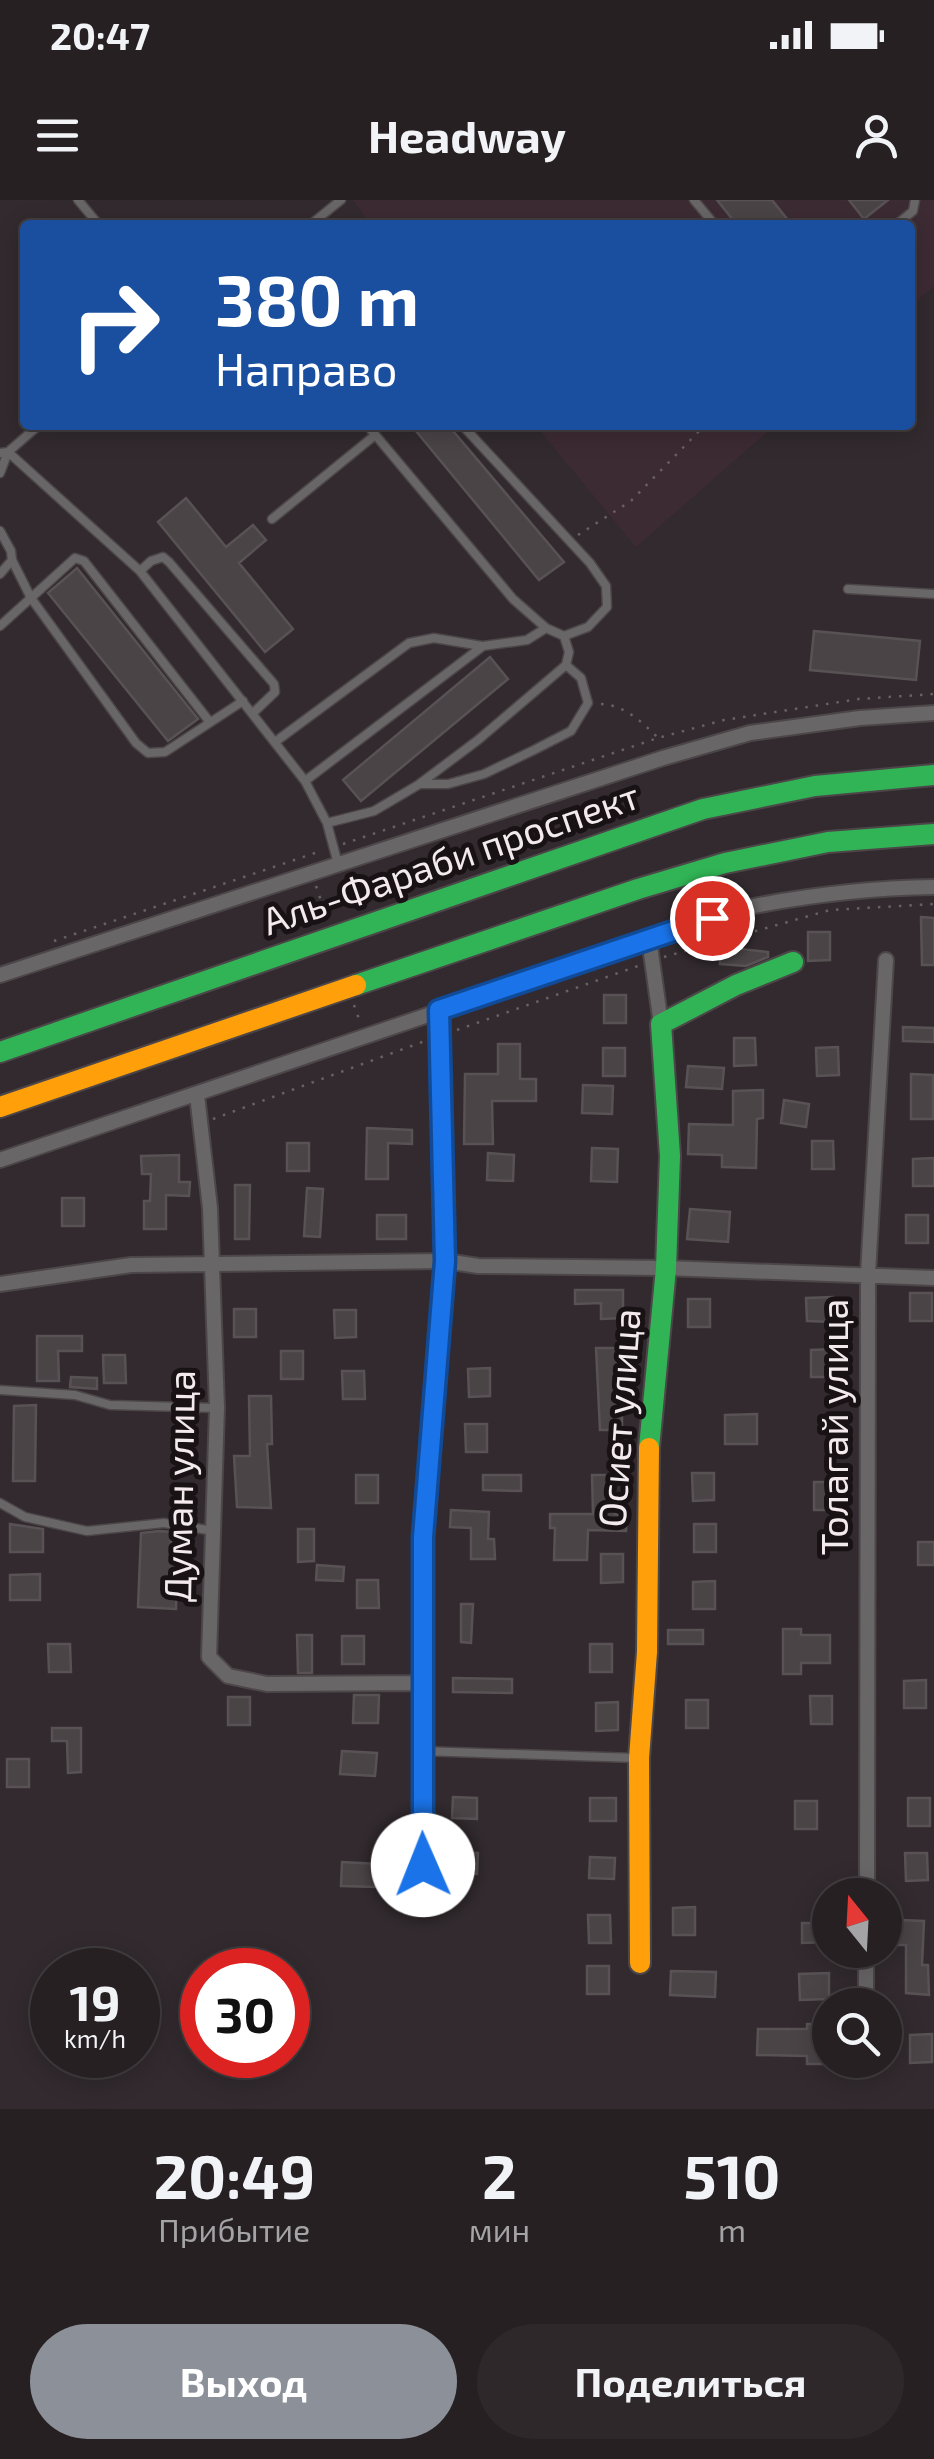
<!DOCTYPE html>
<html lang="ru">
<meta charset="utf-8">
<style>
:root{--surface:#262022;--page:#2e282a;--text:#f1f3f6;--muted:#a4a3a5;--line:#423e40;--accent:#8c9099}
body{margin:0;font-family:"Exo 2",sans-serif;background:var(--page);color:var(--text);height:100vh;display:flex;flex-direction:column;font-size:38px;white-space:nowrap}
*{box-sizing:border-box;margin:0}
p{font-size:32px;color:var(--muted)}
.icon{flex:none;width:55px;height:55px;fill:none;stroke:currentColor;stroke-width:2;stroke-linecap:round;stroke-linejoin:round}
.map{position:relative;height:1909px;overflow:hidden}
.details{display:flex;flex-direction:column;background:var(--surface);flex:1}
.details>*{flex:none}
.top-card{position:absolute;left:20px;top:20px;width:895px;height:210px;border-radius:10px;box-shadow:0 5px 25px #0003,0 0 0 2px var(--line);background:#1a4fa0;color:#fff;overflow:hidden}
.needle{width:65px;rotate:342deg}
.tools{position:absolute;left:812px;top:1678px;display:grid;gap:20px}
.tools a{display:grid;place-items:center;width:90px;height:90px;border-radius:50%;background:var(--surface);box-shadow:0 5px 25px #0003,0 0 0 2px var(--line);font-size:50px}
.speed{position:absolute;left:30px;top:1748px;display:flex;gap:20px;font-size:50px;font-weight:700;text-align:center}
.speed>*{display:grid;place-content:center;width:130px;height:130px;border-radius:50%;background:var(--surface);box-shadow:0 5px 25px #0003,0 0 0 2px var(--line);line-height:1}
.speed small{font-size:25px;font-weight:400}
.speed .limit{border:15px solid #d22;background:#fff;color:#111}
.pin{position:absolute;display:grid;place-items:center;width:85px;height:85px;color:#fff;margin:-42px;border:5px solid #fff;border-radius:50%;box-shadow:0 2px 10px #0007}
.me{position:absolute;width:110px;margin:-55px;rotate:359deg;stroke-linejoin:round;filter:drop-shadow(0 0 8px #0008)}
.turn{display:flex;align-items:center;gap:35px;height:210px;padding:0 30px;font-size:45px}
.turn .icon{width:130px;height:130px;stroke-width:2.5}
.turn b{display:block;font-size:70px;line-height:85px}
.eta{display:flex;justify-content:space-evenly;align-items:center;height:170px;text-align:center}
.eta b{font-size:60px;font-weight:700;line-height:70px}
.cta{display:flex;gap:20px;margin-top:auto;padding:20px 30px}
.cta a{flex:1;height:115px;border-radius:60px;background:var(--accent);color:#fff;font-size:40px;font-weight:700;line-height:115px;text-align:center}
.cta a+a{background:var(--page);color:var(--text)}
.status{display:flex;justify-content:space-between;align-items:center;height:70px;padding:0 50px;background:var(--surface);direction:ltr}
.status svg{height:28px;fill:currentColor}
header{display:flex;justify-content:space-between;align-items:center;height:130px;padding:0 30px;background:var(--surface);font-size:45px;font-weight:700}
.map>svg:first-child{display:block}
.built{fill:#3d2b34}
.building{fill:#4a4447;stroke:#585254;stroke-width:2.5}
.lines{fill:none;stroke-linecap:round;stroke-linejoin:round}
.lane-casing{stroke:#4c4649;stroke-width:11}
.street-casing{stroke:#4c4649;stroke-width:18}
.fast-casing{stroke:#4c4649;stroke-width:24}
.slow-casing{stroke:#4c4649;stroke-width:24}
.path{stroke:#676164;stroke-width:2.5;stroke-dasharray:2.5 8;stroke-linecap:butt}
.lane{stroke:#696667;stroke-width:8}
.street{stroke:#696667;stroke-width:14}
.fast{stroke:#30b455;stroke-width:20}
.slow{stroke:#ff9f0a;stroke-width:20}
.route-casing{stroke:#114b97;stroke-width:25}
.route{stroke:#1a73e8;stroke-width:18}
.labels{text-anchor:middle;stroke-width:10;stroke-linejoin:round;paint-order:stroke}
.street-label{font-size:38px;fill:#f3eaee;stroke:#191215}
</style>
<div class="status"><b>20:47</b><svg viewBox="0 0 49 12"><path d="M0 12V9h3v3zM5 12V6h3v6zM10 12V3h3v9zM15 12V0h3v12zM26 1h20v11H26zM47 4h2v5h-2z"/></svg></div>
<header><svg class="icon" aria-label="menu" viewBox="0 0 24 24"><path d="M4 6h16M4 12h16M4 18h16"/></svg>Headway<svg class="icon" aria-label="person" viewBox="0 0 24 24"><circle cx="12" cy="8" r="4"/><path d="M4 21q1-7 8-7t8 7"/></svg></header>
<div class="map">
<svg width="934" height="1909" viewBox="0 0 934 1909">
<rect width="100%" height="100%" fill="#322a2e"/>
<path class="built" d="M 353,0 L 934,0 L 934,86 L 910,107 L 910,25 L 371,25 Z
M 535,225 L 775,225 L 636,347 Z"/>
<path class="building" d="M 717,0 L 772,0 L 792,25 L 737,25 Z
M 849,0 L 888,0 L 864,19 Z
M 411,225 L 448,225 L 564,362 L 539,380 Z
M 186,298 L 226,347 L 253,325 L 266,340 L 239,363 L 293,429 L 265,452 L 158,322 Z
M 77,368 L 198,519 L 168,541 L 48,393 Z
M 814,431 L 920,441 L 916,480 L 810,470 Z
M 490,457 L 508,479 L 361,601 L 343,580 Z
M 921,717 L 934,718 L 934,765 L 922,765 Z
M 808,732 L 830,732 L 830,760 L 808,761 Z
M 721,747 L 768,752 L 768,757 L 746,766 L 720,764 Z
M 604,795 L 626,795 L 626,823 L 604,823 Z
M 903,827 L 934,828 L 934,842 L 903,841 Z
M 734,838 L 755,838 L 756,865 L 734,866 Z
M 498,844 L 520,844 L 520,879 L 536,879 L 536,901 L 492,901 L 493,944 L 464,944 L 465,874 L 498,874 Z
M 838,847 L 839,875 L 817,876 L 816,848 Z
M 603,848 L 625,848 L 625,876 L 603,876 Z
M 688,866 L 724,868 L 722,889 L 686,887 Z
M 911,874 L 933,875 L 933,919 L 911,919 Z
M 583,885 L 613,886 L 612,914 L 582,913 Z
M 763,890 L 763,918 L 757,919 L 756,968 L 722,967 L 722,955 L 688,954 L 689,924 L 733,925 L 733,891 Z
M 784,900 L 809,904 L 806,927 L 781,923 Z
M 367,928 L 412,930 L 412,944 L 388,943 L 388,979 L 366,979 Z
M 812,941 L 833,941 L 834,969 L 812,969 Z
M 287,943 L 309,943 L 309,971 L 287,971 Z
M 592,948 L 618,949 L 617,982 L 591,981 Z
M 488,953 L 514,955 L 513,981 L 487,980 Z
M 179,955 L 179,982 L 190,982 L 189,996 L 166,995 L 166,1029 L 144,1029 L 144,1001 L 150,1001 L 151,974 L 142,974 L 141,956 Z
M 934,958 L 934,986 L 913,986 L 913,959 Z
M 235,985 L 250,985 L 249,1039 L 235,1039 Z
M 307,988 L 323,989 L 320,1037 L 304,1036 Z
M 62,998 L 84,998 L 84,1026 L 62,1026 Z
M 690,1009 L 730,1012 L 728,1042 L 687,1039 Z
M 377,1015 L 406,1015 L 406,1039 L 377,1039 Z
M 906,1015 L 928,1015 L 928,1043 L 906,1043 Z
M 575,1090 L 623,1090 L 623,1118 L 601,1119 L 601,1103 L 575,1104 Z
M 910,1093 L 932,1093 L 932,1121 L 910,1121 Z
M 833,1097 L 833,1122 L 807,1121 L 806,1098 Z
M 688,1099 L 710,1099 L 710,1127 L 688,1127 Z
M 234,1109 L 256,1109 L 256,1137 L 234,1137 Z
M 334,1110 L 356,1110 L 356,1137 L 335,1138 Z
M 37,1136 L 82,1136 L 82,1151 L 58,1151 L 59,1181 L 37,1181 Z
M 596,1148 L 628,1148 L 628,1196 L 622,1196 L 622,1230 L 600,1230 Z
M 833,1149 L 833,1177 L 811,1177 L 811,1150 Z
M 281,1151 L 303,1151 L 303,1179 L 281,1179 Z
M 103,1155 L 125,1155 L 126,1183 L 104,1183 Z
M 490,1168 L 490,1196 L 469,1197 L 468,1169 Z
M 342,1171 L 364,1171 L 365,1199 L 343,1199 Z
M 71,1177 L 97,1178 L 97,1189 L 70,1187 Z
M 249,1196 L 271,1196 L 272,1244 L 267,1244 L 271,1308 L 237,1307 L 234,1256 L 250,1256 Z
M 36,1205 L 35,1281 L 13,1281 L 14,1206 Z
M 757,1214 L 757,1244 L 725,1244 L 725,1215 Z
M 465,1224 L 487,1224 L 487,1252 L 466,1252 Z
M 692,1273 L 714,1273 L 714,1300 L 693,1301 Z
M 356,1275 L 378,1275 L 378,1303 L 356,1303 Z
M 483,1275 L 521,1275 L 521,1291 L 483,1290 Z
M 592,1275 L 614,1275 L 615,1314 L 627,1315 L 626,1331 L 588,1330 L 587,1360 L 554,1360 L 555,1328 L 550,1328 L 550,1314 L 593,1314 Z
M 814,1282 L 836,1282 L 836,1310 L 814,1310 Z
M 451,1310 L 489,1312 L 488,1339 L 494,1339 L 495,1359 L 471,1359 L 471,1328 L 450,1327 Z
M 10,1324 L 43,1329 L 43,1352 L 10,1352 Z
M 694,1324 L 716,1324 L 716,1352 L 694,1352 Z
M 298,1329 L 314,1329 L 314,1361 L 298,1362 Z
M 159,1331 L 171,1332 L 171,1362 L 177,1362 L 176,1409 L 138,1407 L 141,1333 Z
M 918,1342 L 934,1342 L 934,1365 L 918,1365 Z
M 601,1354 L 623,1354 L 623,1382 L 601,1383 Z
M 317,1365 L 344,1367 L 343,1381 L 316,1380 Z
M 40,1374 L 40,1400 L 10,1400 L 10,1375 Z
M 357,1380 L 378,1380 L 379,1408 L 357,1408 Z
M 715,1381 L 715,1409 L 693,1409 L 693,1382 Z
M 461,1404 L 473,1404 L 471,1443 L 461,1442 Z
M 783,1429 L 801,1429 L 801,1435 L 830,1435 L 830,1463 L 801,1463 L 801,1474 L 783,1474 Z
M 668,1430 L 703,1430 L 703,1444 L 668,1444 Z
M 297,1435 L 312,1435 L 312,1473 L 298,1473 Z
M 342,1436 L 364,1436 L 364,1464 L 342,1464 Z
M 48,1444 L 70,1444 L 71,1472 L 49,1472 Z
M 590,1444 L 612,1444 L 612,1472 L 590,1472 Z
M 453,1478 L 512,1479 L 512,1493 L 453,1492 Z
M 926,1480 L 926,1508 L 904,1508 L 904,1481 Z
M 354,1495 L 379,1495 L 378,1523 L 353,1523 Z
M 810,1496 L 832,1496 L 832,1524 L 811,1524 Z
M 228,1497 L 250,1497 L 250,1525 L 228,1525 Z
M 686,1500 L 708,1500 L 708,1528 L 686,1528 Z
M 618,1502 L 618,1530 L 596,1531 L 596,1503 Z
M 52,1528 L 81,1528 L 81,1572 L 68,1573 L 67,1541 L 52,1541 Z
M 342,1551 L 377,1553 L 375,1576 L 340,1574 Z
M 7,1559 L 29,1559 L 29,1587 L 7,1587 Z
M 453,1597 L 477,1598 L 477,1619 L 452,1618 Z
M 590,1598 L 616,1598 L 616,1621 L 590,1621 Z
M 908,1598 L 930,1598 L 930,1626 L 908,1626 Z
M 795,1601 L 817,1601 L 817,1629 L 795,1629 Z
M 451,1652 L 478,1653 L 477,1674 L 450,1673 Z
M 905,1653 L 927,1653 L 928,1680 L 906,1681 Z
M 590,1657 L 615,1658 L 614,1679 L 589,1678 Z
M 342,1662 L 378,1664 L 377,1687 L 341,1686 Z
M 695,1707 L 695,1735 L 673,1735 L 673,1708 Z
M 588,1715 L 610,1715 L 611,1743 L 589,1743 Z
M 900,1720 L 924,1721 L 922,1765 L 928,1765 L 929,1795 L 906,1793 L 906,1745 L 898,1745 Z
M 802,1723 L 827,1723 L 827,1742 L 802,1743 Z
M 587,1766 L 609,1766 L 609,1794 L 587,1794 Z
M 671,1771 L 716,1772 L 715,1797 L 670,1795 Z
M 829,1773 L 829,1799 L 800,1800 L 799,1774 Z
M 807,1824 L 830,1824 L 830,1864 L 807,1864 L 807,1856 L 757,1855 L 758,1829 L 807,1829 Z
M 932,1834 L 932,1862 L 910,1863 L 910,1835 Z"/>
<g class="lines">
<defs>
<path id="lane" d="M 78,0 L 99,25
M 694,0 L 715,25
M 310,25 L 341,0
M 896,25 L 913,11 L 915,0
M 462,225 L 590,363 L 606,386 L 607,407 L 588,427 L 564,436
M 0,253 L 8,252 L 39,225
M 0,273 L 8,252 L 140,371 L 305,581 L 327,623 L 338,664
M 272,319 L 374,236
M 0,331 L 11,351 L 12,360 L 0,374
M 12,360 L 31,398 L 136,543 L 148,553 L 165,552 L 243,501
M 140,371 L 151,361 L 163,357 L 169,362 L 274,484 L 275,492 L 253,513
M 848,389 L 934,394
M 0,426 L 75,358 L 84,361 L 209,521
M 275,542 L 409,443 L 434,438 L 482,446
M 305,581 L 483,446 L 527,440 L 546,428
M 421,584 L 448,584 L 484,574 L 534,550 L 571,531 L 588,503 L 581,478 L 566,465
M 327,623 L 374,611 L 418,585 L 478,540 L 566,465 L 569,452 L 564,436 L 546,428 L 513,399 L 367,225
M 0,1190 L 75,1195 L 110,1205 L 217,1208
M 0,1303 L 25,1317 L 87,1331 L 164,1323 L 214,1331
M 421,1551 L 636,1558"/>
<path id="street" d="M 649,739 L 661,824
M 0,775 L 663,558 L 750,533 L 860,518 L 934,513
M 197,895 L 210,1008 L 217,1208 L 209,1457 L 228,1476 L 267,1484 L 422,1483
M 0,960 L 744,708 C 808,695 869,688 934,687
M 0,1084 L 131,1065 L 445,1061 L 478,1066 L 666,1068 L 934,1078
M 867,1695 L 868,1074 L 886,760
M 424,1703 L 423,1337 L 445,1061 L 439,810
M 866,1793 L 866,1750"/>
<path id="fast" d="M 356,785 L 638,689 L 725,663 L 828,642 L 934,634
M 0,852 L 703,609 L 815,586 L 934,575
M 649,1248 L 666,1068 L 670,956 L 661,824 L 736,785 L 793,762"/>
<path id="slow" d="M 0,907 L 356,785
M 640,1763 L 639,1558 L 647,1452 L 649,1248"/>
</defs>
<use href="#lane" class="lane-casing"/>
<use href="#street" class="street-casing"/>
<use href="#fast" class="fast-casing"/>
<use href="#slow" class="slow-casing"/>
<path class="path" d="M 578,335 L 631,301 L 705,225
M 601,504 C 624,505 641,521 657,537
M 343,644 L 658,538 L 724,520 L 859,499 L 934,494
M 316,686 L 328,721
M 54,741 L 321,651
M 664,757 L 830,710 L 934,704
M 354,805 L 360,822
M 457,830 L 638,766
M 213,919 L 425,841"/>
<use href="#lane" class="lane"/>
<use href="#street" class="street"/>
<use href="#fast" class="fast"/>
<use href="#slow" class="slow"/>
</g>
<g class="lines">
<defs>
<path id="route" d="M 423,1665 L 423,1337 L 445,1061 L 439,810 L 712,718"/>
</defs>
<use href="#route" class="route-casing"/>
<use href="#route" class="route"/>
</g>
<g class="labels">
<g class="street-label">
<text transform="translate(451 659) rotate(-19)" y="13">Аль-Фараби проспект</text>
<text transform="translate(620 1218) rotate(-86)" y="13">Осиет улица</text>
<text transform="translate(835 1227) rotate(-90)" y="13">Толагай улица</text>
<text transform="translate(180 1286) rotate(-89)" y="13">Думан улица</text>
</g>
</g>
</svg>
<div class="tools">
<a><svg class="needle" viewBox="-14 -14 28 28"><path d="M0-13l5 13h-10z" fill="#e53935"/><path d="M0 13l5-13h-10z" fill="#a4a3a5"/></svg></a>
<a><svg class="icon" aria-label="search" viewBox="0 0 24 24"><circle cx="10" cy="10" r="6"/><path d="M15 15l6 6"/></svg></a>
</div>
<div class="speed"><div>19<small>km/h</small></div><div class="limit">30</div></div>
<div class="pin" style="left:712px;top:718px;background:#d93025"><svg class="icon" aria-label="arrive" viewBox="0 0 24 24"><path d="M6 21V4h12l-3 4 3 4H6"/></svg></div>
<svg class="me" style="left:423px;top:1665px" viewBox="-20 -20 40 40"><circle r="19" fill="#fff"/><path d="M0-13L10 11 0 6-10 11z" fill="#1a73e8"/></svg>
<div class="top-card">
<div class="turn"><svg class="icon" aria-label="right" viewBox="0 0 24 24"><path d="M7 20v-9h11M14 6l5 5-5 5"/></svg><div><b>380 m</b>Направо</div></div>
</div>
</div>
<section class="details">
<div class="eta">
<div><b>20:49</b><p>Прибытие</p></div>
<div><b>2</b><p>мин</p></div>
<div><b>510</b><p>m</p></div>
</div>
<div class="cta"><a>Выход</a><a>Поделиться</a></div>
</section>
